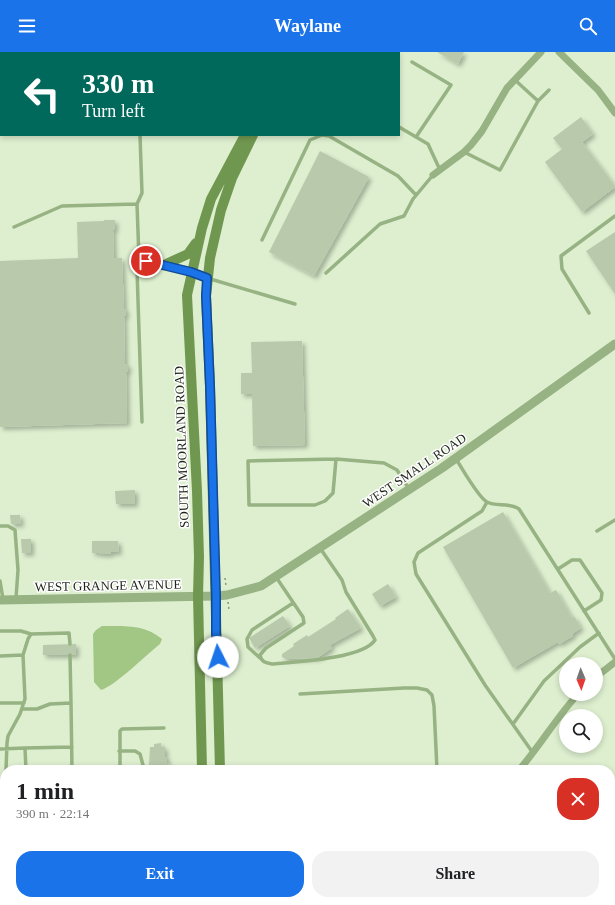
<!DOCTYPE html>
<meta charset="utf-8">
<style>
:root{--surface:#fff;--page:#f2f2f2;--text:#202124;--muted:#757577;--accent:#1a73e8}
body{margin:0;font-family:"Times New Roman",serif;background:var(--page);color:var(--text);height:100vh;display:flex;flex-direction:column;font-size:15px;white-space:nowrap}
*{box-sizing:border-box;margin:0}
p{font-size:13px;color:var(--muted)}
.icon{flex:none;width:22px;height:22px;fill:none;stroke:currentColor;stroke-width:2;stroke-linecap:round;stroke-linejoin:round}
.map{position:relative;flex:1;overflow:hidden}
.panel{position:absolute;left:0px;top:713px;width:615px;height:140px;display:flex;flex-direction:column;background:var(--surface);border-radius:16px 16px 0 0;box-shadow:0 2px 6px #0003}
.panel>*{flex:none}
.guide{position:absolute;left:0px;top:0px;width:400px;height:84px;box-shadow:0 2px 6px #0003;background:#00695c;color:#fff;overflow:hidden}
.needle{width:26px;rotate:178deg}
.tools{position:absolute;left:559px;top:605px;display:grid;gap:8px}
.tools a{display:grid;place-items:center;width:44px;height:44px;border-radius:50%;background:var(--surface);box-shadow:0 2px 6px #0003;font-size:20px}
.pin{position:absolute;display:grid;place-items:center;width:34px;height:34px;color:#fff;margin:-17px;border:2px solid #fff;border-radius:50%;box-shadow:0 1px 4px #0007}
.me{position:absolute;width:44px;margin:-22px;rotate:356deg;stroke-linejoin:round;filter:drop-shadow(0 0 3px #0008)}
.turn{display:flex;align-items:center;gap:14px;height:84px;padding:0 16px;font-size:18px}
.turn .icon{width:52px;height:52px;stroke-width:2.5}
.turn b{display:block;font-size:28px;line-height:34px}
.round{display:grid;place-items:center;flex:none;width:42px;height:42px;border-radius:16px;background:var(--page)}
.head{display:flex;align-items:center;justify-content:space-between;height:68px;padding:0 16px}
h1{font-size:24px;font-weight:800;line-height:30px}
.primary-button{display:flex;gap:8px;margin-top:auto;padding:8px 16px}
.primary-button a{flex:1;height:46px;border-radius:16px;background:var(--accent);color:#fff;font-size:16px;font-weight:800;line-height:46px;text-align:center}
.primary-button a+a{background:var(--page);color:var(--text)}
header{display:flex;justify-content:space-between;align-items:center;height:52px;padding:0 16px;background:var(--accent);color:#fff;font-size:18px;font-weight:800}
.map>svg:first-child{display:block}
.water{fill:#a2c784}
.building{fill:#b8caab;filter:url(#shadow)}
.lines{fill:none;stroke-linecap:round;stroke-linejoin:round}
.path{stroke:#89967f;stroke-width:1.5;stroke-dasharray:2 3;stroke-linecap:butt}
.service{stroke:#97b283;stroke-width:3.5}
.minor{stroke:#97b283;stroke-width:7}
.tertiary{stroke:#97b283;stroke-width:9}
.secondary{stroke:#70974f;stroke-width:10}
.route-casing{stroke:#114b97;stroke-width:10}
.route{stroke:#1a73e8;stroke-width:7}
.labels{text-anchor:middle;stroke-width:3;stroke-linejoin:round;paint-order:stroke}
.street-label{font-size:13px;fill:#1e2419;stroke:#fff}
</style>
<header><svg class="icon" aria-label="menu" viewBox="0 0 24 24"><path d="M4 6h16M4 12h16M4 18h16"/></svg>Waylane<svg class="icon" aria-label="search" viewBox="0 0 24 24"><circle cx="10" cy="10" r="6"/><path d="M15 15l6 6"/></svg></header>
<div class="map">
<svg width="615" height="853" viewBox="0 0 615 853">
<defs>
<filter id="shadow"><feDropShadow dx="3" dy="3" stdDeviation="2" flood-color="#0004"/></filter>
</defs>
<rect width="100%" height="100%" fill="#ddefcf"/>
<path class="water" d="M 102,574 C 123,574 145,572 162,587 L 160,592 C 146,603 115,634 101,638 L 94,630 L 93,582 L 96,578 Z"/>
<path class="building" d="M 437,0 L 464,0 L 458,12 Z
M 581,65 L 593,82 L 582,90 L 615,134 L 615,135 L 582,160 L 545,110 L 562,97 L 553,86 Z
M 320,99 L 369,125 L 314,224 L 269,200 Z
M 104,168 L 115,168 L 115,178 L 113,178 L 114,206 L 122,206 L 124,257 L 126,257 L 126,264 L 124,264 L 125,313 L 128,312 L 128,320 L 126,320 L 127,371 L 0,375 L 0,209 L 78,206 L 77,170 L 104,169 Z
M 615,180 L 615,242 L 586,199 Z
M 302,289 L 305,393 L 253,394 L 252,342 L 241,342 L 241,321 L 252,321 L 251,290 Z
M 135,438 L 135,452 L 116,452 L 115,439 Z
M 503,460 L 550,541 L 556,538 L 572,566 L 574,564 L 581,576 L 572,582 L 573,584 L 559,592 L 558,590 L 513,616 L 443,495 Z
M 10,463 L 20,463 L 21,472 L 11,472 Z
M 21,487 L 31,487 L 31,501 L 22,501 Z
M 92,489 L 118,489 L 119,500 L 111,500 L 111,502 L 99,502 L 99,501 L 92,501 Z
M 388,532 L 396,545 L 380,554 L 372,542 Z
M 348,557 L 361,576 L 330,593 L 332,596 L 317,606 L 286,607 L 282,605 L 282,602 L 294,594 L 293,592 L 307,583 L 308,585 L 336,567 L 335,566 Z
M 283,564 L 290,574 L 255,596 L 249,586 Z
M 76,592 L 76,603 L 43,603 L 43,593 Z
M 161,691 L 161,695 L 165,695 L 165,705 L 167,705 L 167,711 L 170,713 L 170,718 L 136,718 L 136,713 L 149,713 L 150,695 L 154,695 L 154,692 Z"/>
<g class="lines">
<path class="path" d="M 225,526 L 226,534
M 228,550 L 229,558"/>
<path class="service" d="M 139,0 L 139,1
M 412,10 L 451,33 L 416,85
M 538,49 L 549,38
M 0,62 L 1,62
M 399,75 L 428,92 L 440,118
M 140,83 L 142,141 L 137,152 L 139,207 L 191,220 L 207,226 L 295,252
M 322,83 L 329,84 L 398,124 L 416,143
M 464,100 L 500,118 L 538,49 L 515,28
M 14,175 L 62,154 L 137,152
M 262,188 L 310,88 L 322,83
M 139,207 L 137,218 L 142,370
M 326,221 L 380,172 L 404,164 L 413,147 L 433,123
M 589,261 L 562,217 L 561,204 L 615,164
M 336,407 L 248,409 L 249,453 L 315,453 L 325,449 L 333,441 L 336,407 L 384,411 L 397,418 L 409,437
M 456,407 C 462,416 478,445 487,450 C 496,455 509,450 519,457 L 615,607
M 487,450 L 482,459 L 418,501 L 414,510 L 416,522 L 485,633 L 533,701
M 0,474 L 8,474 L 15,478 L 18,518 L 16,546
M 597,479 L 615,468
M 558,517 L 572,508 L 580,508 L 602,541 L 601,548 L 584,559
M 276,525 L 303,565 L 304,571 L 266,596 L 260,603 C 261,610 266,611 272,612 C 293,610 363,607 375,588 L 373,584 L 346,540 L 342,528 L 320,496
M 0,529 L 3,547
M 0,579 L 21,579 L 31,582 L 69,581 L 70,592
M 23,603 L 28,587 L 31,582
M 70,603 L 71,651
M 0,604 L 23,603 L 25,647 L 20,662 L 8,684 L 7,691 L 6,718
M 260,606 L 248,595 L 247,587 L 252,578 L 293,551
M 300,642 L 404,636 L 417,636 L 427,638 L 432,643 L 434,654 L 437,718
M 0,651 L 24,651
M 22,657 L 37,657 L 50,652 L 71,651 L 72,718
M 513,672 L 544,629 L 580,595 L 599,581
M 25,696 L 72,695
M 0,697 L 25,696 L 26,718
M 119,699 L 135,699 L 140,702 L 143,713
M 120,718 L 120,679 L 122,677 L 164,676
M 610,792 L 615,791
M 610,830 L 615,830
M 0,843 L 2,843 L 2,853
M 23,848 L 23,853
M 44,848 L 44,853
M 356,848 L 356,853
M 52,853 L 52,848
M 254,853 L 259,848"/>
<path class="minor" d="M 559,0 L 598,38 L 615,61
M 433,123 L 464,100 L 471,93 L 482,79 L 507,36 L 541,0
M 596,625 L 615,610
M 519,718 C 540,694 556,666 578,642
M 0,803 L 5,802"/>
<path class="tertiary" d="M 0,548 L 216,544 L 227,543 L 261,534 L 442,416 L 615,292"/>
<path class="secondary" d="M 298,1 L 299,0
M 164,213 L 188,202 L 196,191
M 202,718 L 198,544 L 199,505 L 197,439 L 187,243 L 202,176 L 211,147 L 245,83
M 220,718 L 210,334 L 206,244 L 210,206 L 221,158 L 232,126 L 253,83
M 206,848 L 206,853
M 224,848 L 224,853"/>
</g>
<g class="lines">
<defs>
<path id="route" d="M 146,209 L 191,220 L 207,226 L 206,244 L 210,334 L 216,544 L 216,581 L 218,605"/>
</defs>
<use href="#route" class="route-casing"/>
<use href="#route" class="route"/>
</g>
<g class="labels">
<g class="street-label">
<text transform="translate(181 395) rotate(-92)" y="5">SOUTH MOORLAND ROAD</text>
<text transform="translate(414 418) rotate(-34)" y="5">WEST SMALL ROAD</text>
<text transform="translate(108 533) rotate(-1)" y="5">WEST GRANGE AVENUE</text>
</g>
</g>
</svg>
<div class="tools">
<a><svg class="needle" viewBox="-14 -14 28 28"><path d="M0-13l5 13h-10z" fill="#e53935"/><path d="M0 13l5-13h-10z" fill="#757577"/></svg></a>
<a><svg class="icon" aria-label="search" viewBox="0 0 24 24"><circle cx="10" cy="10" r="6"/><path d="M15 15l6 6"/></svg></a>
</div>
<div class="pin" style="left:146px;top:209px;background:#d93025"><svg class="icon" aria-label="arrive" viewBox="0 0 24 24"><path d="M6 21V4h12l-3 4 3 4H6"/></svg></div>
<svg class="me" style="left:218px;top:605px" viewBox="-20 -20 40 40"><circle r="19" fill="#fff"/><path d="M0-13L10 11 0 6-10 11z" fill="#1a73e8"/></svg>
<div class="guide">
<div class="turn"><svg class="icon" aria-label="left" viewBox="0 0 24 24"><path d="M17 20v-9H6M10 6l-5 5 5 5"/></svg><div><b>330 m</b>Turn left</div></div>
</div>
<section class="panel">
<div class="head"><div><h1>1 min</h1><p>390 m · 22:14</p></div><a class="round" style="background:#d93025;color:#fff"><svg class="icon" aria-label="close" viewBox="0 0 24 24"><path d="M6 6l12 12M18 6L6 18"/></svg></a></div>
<div class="primary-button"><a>Exit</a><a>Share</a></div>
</section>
</div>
